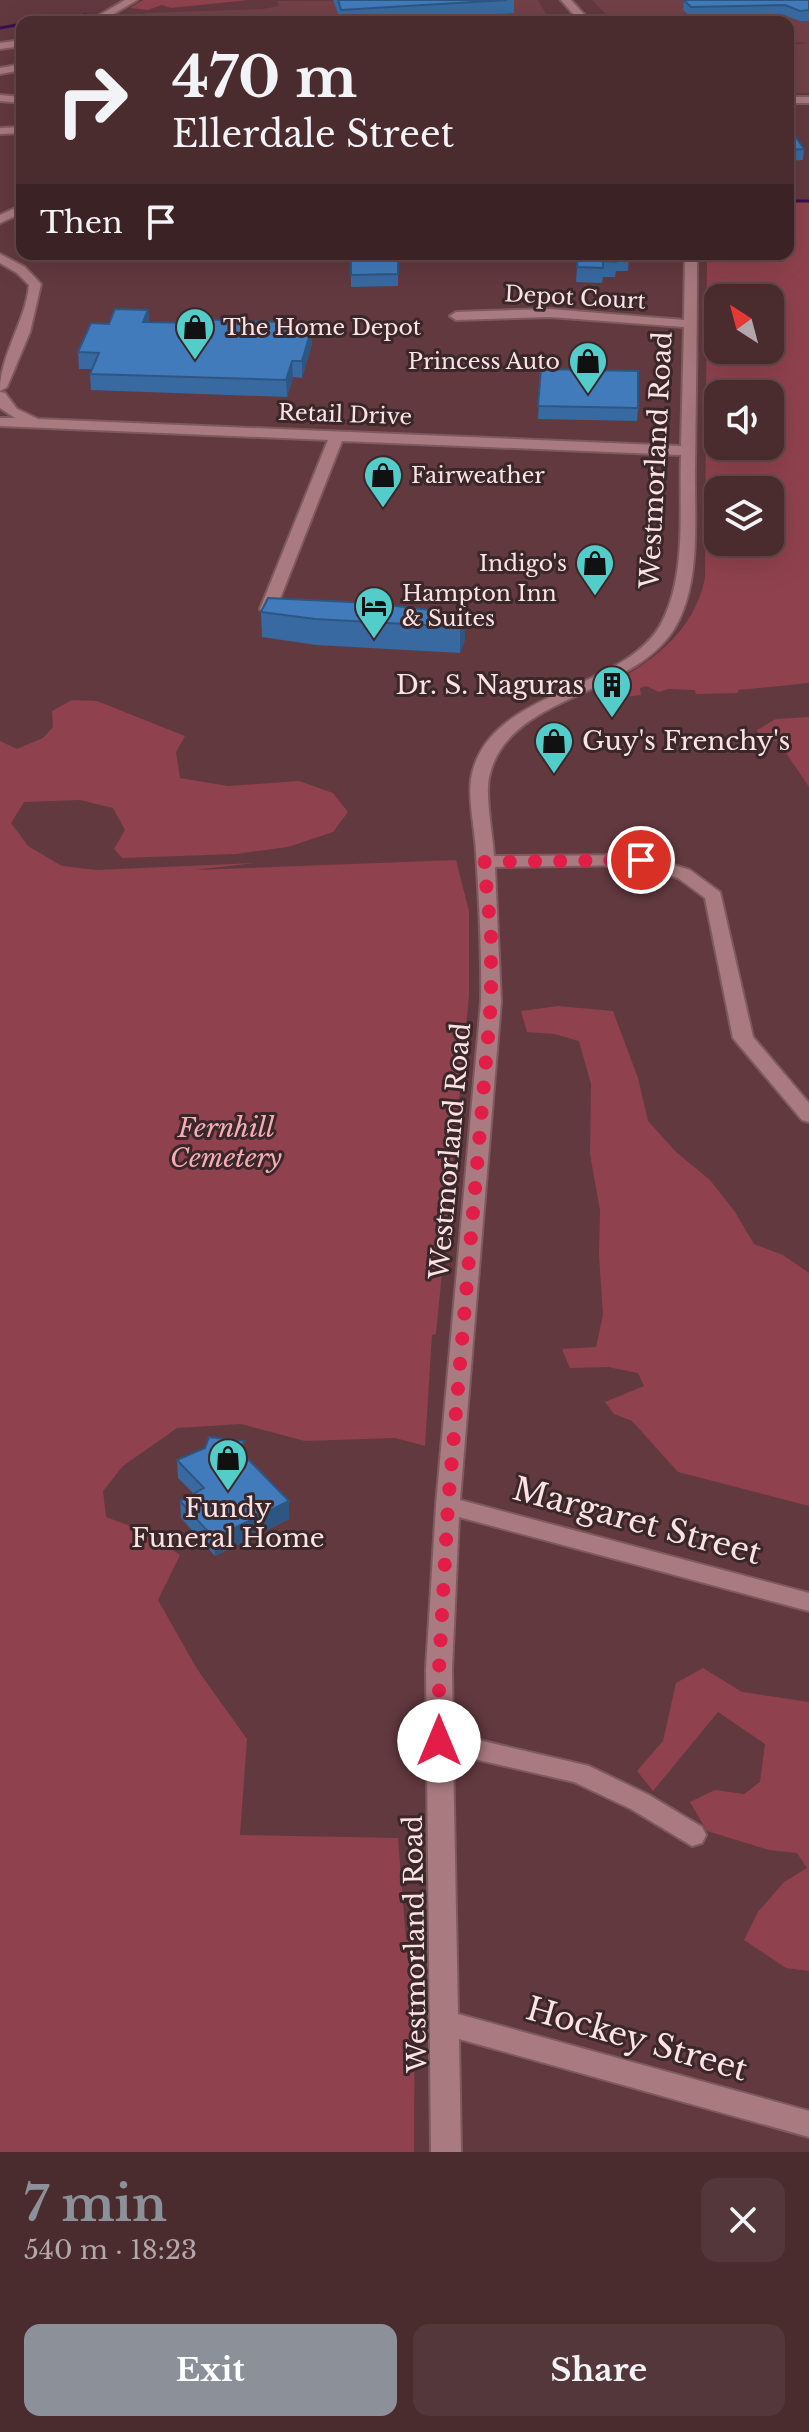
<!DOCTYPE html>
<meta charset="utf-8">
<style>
:root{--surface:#4a2b2e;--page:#54373a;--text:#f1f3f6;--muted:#b2a7aa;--line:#61474a;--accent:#8c9099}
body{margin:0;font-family:"Libre Baskerville",serif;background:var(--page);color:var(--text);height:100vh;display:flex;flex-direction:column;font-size:30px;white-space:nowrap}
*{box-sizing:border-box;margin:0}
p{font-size:26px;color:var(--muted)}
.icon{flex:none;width:44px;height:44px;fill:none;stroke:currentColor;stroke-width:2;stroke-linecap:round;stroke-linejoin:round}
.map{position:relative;height:2152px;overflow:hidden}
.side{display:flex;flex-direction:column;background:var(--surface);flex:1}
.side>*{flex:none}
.guide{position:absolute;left:16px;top:16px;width:778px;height:244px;border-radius:16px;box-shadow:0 8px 32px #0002,0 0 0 2px var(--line);background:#4a2b2e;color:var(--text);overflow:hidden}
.needle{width:52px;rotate:324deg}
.fabs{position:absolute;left:704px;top:284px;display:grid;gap:16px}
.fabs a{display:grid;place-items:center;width:80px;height:80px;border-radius:16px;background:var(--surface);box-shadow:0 8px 32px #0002,0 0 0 2px var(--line);font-size:40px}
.pin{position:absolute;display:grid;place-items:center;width:68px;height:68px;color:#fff;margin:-34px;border:4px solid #fff;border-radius:50%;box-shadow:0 2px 8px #0007}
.me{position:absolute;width:88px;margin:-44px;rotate:0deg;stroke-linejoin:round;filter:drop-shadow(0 0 6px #0008)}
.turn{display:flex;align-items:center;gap:28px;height:168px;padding:0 24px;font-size:36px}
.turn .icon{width:104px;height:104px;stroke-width:2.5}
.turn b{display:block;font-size:56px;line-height:68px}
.then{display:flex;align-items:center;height:76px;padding:0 24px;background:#0003;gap:16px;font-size:30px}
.round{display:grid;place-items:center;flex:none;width:84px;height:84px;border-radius:16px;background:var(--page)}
.summary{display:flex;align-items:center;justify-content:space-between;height:136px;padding:0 24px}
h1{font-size:48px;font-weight:700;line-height:60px;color:var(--accent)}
.button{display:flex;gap:16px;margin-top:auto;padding:16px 24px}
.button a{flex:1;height:92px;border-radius:16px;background:var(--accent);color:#fff;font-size:32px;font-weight:700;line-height:92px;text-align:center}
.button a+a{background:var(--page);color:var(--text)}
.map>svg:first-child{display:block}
.built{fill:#724147}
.green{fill:#8f424d;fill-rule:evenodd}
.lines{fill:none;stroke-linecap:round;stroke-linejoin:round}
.stream{stroke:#3c0e50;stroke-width:3}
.minor-casing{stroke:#7d5a5e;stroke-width:4}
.minor{fill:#a97a7f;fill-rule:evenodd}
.wall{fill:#386aa1}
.shaded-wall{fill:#2e5683}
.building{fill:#417bbb;stroke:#2e5683;stroke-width:2}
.route{stroke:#e11d48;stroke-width:14;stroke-dasharray:0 25.2}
.labels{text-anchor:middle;stroke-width:6;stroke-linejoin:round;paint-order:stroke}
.far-street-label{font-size:22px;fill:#fde2e4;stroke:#3a2729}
.far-poi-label{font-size:22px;fill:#fde2e4;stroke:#3a2729;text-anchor:start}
.street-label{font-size:26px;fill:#fde2e4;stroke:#3a2729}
.poi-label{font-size:26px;fill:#fde2e4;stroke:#3a2729;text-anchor:end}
.park-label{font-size:26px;font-style:italic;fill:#f6acb3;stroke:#3a2729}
.near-street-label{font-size:32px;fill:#fde2e4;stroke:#3a2729}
</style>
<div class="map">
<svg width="809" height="2152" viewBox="0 0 809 2152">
<rect width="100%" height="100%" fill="#62393e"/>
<path class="built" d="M 538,0 L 547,16 L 562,15 L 570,22 L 119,22 L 119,17 L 145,16 L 145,13 L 262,9 L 279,6 L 277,1 Z
M 592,0 L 809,0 L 809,93 L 788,93 L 788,45 L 809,43 L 788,42 L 788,22 L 614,22 Z"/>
<path class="green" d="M 143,0 L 249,0 L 171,8 L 162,5 L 148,10 L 130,8 Z
M 788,200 L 809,200 L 809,683 L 738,690 L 738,693 L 696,694 L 695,690 L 668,689 L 659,692 L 646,686 L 640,688 L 641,695 L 626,697 L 602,688 C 649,665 694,633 705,578 L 707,254 L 788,254 ZM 718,298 L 770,298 L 770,350 L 718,350 ZM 718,394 L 770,394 L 770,446 L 718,446 ZM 718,490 L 770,490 L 770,542 L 718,542 Z
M 72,700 L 97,701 L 185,736 L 176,752 L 180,778 L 228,786 L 299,781 L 333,793 L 348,812 L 333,832 L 288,847 L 236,854 L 122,858 L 114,849 L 125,830 L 113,808 L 80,800 L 24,802 L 11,823 L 28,846 L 62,866 L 97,870 L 255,863 L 194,870 L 456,860 L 469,911 L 469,996 L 436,1334 L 432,1335 L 425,1446 L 395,1438 L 305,1441 L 241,1424 L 177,1428 L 123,1466 L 103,1491 L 106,1517 L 149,1533 L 180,1555 L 158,1600 L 197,1669 L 247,1739 L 240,1835 L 398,1838 L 406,1940 L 415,1940 L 414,2152 L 0,2152 L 0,741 L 17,749 L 43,738 L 53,727 L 52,711 Z
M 809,717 L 809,787 L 778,741 L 760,741 L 757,730 L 776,719 Z
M 558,1006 L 613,1011 L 638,1078 L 648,1121 L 676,1152 L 710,1180 L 735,1212 L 754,1244 L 783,1255 L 809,1273 L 809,1506 L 678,1472 L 632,1421 L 614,1414 L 605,1402 L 644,1386 L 638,1373 L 608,1367 L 570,1368 L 562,1349 L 596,1347 L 603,1315 L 599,1255 L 600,1210 L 590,1154 L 591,1084 L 579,1041 L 554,1034 L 527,1032 L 521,1011 Z
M 703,1668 L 742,1692 L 809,1702 L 809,1971 L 786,1968 L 744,1940 L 758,1912 L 784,1882 L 807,1868 L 797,1853 L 769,1850 L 707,1831 L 690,1802 L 715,1790 L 744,1794 L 760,1782 L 765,1744 L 718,1712 L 653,1791 L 637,1771 L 663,1741 L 676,1683 Z"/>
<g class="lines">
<path class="stream" d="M 34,22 L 86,15
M 0,28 L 22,24
M 788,201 L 809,201"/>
<defs>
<path id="minor" d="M 125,0 L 137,0 L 100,22 L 88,22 Z
M 561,0 L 571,0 L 591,22 L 580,22 Z
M 22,40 L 22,46 L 0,49 L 0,43 Z
M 22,64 L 22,70 L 0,74 L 0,68 Z
M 0,95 L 22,97 L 22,103 L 0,101 Z
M 788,97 L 809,97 L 809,103 L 788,103 Z
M 22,127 L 22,133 L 0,134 L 0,128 Z
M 22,205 L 22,213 L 0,223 L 0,215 Z
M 0,254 L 25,267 L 41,284 L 30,332 L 7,387 L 0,391 C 0,354 26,321 29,285 L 17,273 L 0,263 Z
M 685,254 L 697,254 C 697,324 696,395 695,465 C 694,515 701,574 679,620 C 642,698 506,691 489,778 C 485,798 493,835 494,856 L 641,855 L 690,870 L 720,892 L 753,1037 L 809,1103 L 809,1122 L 802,1120 L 733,1038 L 705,898 L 678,878 L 640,865 L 495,867 L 501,1002 L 460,1500 L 809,1593 L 809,1611 L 459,1517 L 452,1669 L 453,1734 L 589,1766 L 649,1795 L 702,1827 L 706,1835 L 702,1843 L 692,1846 L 631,1809 L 574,1782 L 453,1754 L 458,2014 L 809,2111 L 809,2137 L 459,2039 L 461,2152 L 431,2152 L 426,1669 L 436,1505 L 481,1002 C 482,952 479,900 476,852 C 475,829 468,801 471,779 C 486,688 626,693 662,622 C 687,573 679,509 681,455 L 342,441 L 276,609 L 268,614 L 260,609 L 328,440 L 0,426 L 0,418 L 15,418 L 0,408 L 0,392 L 5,393 L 17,409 L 38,419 L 681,446 L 684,327 L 550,317 L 456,320 L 450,316 L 456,312 L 550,309 L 684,320 Z"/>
</defs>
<use href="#minor" class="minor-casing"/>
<use href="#minor" class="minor"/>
</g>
<path class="wall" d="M 333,0 L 514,0 L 514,13 L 341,22 Z
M 684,0 L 809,0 L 809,21 L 800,21 L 784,15 L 691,17 L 683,10 Z
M 788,136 L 804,149 L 803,160 L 788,161 Z
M 578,254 L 629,254 L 628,271 L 616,271 L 615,277 L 603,277 L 602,283 L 576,282 Z
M 398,258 L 398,286 L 351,287 L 351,260 Z
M 148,310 L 149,322 L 277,326 L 312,343 L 302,378 L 293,377 L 287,397 L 91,390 L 90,374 L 92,369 L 79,369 L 78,352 L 109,324 Z
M 541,369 L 638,408 L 637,421 L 538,419 Z
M 261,612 L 465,614 L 465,639 L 460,653 L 316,645 L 262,637 Z
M 244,1455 L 289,1501 L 289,1519 L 215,1556 L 181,1518 L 180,1501 L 194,1494 L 178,1478 L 177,1460 Z"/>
<path class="shaded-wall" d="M 148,310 L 149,326 L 143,322 Z
M 312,327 L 312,343 L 302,378 L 302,361 Z
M 292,361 L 293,377 L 287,397 L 286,380 Z
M 465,614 L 465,639 L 460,653 L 460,627 Z
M 289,1501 L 289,1519 L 215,1556 L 214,1538 Z"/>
<path class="building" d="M 338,0 L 507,0 L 341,10 Z
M 684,0 L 809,0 L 809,10 L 800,11 L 785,5 L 691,7 Z
M 788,136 L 795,136 L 804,149 L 788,150 Z
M 578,254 L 629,254 L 629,256 L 616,256 L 616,262 L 603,261 L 603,268 L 577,267 Z
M 398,258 L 398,274 L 351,275 L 351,260 Z
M 115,309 L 148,310 L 143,322 L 194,323 L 196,319 L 277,322 L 276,326 L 312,327 L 302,361 L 292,361 L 286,380 L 90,374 L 99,353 L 78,352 L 91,323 L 109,324 Z
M 541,369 L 638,371 L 638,408 L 538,406 Z
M 268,598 L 370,603 L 465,614 L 460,627 L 315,619 L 261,612 Z
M 209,1437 L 244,1441 L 240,1451 L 289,1501 L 214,1538 L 180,1501 L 204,1488 L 177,1460 L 205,1448 Z"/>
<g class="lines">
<path class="route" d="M 439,1741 L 439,1669 L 448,1505 L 491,1002 L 491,934 L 484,862 L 641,860"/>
</g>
<defs>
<symbol id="shop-pin" viewBox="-11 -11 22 30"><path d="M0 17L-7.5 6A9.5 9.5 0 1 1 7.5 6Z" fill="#53cdca" stroke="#3a2729"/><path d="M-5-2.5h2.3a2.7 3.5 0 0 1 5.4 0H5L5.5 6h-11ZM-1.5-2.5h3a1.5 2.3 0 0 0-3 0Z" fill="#111"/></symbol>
<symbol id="hotel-pin" viewBox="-11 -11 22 30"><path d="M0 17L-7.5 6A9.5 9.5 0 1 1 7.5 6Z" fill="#53cdca" stroke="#3a2729"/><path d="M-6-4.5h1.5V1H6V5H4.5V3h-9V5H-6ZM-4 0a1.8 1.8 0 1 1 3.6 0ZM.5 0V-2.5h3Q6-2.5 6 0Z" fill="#111"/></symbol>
<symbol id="building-pin" viewBox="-11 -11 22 30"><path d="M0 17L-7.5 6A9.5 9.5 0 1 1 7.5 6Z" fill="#53cdca" stroke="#3a2729"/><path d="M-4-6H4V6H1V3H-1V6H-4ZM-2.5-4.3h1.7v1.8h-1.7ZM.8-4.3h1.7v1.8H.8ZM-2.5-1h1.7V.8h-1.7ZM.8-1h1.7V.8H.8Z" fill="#111"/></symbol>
</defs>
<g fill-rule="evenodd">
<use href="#shop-pin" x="173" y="305" width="44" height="60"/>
<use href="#shop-pin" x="566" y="339" width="44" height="60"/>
<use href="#shop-pin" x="361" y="453" width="44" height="60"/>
<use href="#shop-pin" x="573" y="541" width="44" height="60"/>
<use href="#hotel-pin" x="352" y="584" width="44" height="60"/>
<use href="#building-pin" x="590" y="663" width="44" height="60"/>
<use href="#shop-pin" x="532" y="719" width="44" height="60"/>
<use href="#shop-pin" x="206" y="1436" width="44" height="60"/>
</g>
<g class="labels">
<g class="far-street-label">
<text transform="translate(575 297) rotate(3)" y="8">Depot Court</text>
<text transform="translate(345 414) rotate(2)" y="8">Retail Drive</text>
</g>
<g class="far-poi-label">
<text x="223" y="335">The Home Depot</text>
<text x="560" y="369" text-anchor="end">Princess Auto</text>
<text x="411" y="483">Fairweather</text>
<text x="567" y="571" text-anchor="end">Indigo's</text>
<text x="402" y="601">Hampton Inn<tspan x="402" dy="25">&amp; Suites</tspan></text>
</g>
<g class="street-label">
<text transform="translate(656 460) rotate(-87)" y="9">Westmorland Road</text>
<text transform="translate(450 1151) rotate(-85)" y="9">Westmorland Road</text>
<text transform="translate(415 1944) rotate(-91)" y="9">Westmorland Road</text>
</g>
<g class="poi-label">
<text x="584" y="694">Dr. S. Naguras</text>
<text x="582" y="750" text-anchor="start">Guy's Frenchy's</text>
<text x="228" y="1517" text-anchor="middle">Fundy<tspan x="228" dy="30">Funeral Home</tspan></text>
</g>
<g class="park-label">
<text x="226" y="1137">Fernhill<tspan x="226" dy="30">Cemetery</tspan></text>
</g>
<g class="near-street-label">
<text transform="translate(637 1521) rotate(15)" y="11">Margaret Street</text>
<text transform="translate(637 2039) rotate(16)" y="11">Hockey Street</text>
</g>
</g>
</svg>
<div class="fabs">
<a><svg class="needle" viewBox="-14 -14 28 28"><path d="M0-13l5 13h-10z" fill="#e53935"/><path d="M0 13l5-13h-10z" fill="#b2a7aa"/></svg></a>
<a><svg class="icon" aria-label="sound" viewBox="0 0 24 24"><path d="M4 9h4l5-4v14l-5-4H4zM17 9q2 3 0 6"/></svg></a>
<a><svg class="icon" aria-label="layers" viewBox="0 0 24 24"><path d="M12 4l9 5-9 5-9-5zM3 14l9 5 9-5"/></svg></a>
</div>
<div class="pin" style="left:641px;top:860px;background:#d93025"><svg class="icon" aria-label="arrive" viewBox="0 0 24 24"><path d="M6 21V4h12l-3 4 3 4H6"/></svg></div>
<svg class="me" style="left:439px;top:1741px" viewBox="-20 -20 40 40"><circle r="19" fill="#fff"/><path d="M0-13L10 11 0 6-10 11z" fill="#e11d48"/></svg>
<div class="guide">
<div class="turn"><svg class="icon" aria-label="right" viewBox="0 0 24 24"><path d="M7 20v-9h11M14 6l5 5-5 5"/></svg><div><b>470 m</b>Ellerdale Street</div></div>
<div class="then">Then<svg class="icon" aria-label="arrive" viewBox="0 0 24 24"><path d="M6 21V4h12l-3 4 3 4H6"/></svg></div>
</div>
</div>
<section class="side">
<div class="summary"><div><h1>7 min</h1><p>540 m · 18:23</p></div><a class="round"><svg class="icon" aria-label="close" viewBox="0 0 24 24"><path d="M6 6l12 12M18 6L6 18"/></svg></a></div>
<div class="button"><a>Exit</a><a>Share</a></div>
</section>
